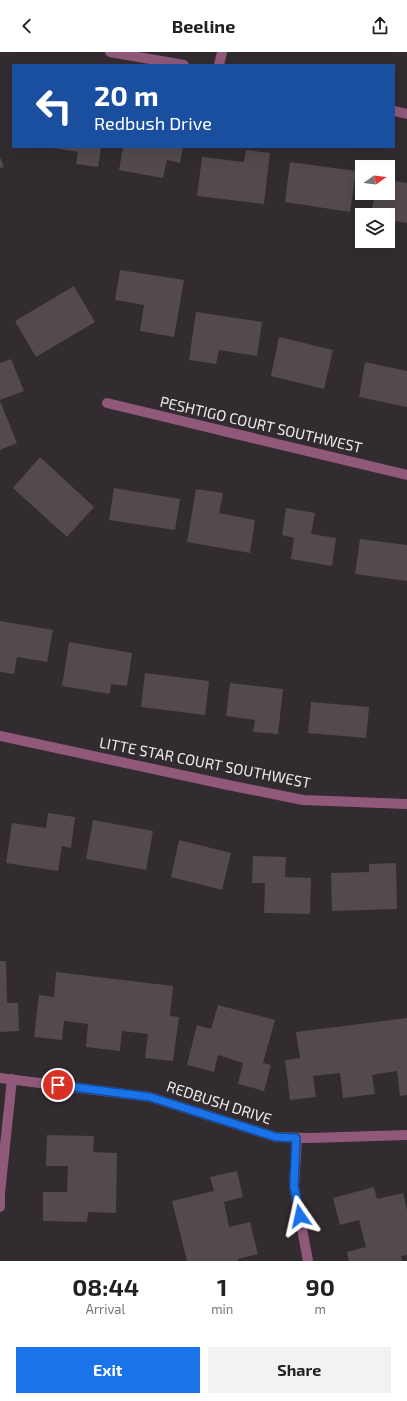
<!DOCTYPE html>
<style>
:root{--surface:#fff;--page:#f2f2f2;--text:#222;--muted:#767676;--accent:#1a73e8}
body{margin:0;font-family:"Exo 2",sans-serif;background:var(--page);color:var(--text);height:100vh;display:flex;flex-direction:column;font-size:15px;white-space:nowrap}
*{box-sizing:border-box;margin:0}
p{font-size:13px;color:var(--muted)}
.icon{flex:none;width:22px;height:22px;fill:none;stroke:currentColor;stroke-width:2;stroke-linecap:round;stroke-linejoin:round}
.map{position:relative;height:1209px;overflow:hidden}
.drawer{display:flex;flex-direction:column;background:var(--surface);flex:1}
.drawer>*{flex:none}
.hud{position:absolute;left:12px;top:12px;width:383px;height:84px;border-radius:0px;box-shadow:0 4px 16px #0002;background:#1a4fa0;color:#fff;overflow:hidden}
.needle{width:26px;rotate:76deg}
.buttons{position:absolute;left:355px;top:108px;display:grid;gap:8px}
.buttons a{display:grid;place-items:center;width:40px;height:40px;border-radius:0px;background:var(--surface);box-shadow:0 4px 16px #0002;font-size:20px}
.pin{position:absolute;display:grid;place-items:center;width:34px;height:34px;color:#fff;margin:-17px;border:2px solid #fff;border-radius:50%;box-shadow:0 1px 4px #0007}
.me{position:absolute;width:44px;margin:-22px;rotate:349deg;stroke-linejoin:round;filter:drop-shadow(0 0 3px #0008)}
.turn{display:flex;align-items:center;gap:14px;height:84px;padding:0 16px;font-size:18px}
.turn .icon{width:52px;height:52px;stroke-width:2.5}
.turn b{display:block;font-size:28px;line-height:34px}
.eta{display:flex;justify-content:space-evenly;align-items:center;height:68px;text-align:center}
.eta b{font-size:24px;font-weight:700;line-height:28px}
.button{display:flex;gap:8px;margin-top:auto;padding:8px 16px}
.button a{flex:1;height:46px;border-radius:0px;background:var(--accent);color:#fff;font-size:16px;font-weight:700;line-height:46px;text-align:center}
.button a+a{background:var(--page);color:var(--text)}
header{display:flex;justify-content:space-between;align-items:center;height:52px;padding:0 16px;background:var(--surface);font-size:18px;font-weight:700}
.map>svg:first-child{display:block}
.building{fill:#524a4e}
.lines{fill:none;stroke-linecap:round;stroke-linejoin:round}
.minor{stroke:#90597a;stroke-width:10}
.route-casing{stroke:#114b97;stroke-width:10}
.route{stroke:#1a73e8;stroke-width:7}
.labels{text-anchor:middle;stroke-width:3;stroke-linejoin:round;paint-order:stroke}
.street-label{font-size:15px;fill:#eee9eb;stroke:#322b2f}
</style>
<header><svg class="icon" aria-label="back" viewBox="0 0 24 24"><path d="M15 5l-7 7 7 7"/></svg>Beeline<svg class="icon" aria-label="share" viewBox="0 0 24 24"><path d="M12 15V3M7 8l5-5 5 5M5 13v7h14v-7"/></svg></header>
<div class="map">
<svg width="407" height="1209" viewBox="0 0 407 1209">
<rect width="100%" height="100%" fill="#322b2f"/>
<path class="building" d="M 47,95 L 101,95 L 98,115 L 76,112 L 78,100 Z
M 123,95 L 183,95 L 180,111 L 167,108 L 163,126 L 119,118 Z
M 246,98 L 270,101 L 264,152 L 197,144 L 202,105 L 244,110 Z
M 0,105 L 4,115 L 0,116 Z
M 290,110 L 356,119 L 350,160 L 285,150 Z
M 388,128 L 407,131 L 407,171 L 388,168 L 388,163 L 371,163 L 375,141 L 388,141 Z
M 120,218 L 184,228 L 174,285 L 140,279 L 144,253 L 115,248 Z
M 74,234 L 95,270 L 36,305 L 15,269 Z
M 196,260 L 262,270 L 257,304 L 219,298 L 216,312 L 189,308 Z
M 279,285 L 333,298 L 324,337 L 271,324 Z
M 11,307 L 24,339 L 0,348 L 0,311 Z
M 365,310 L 407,319 L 407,355 L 359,345 Z
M 0,349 L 17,391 L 0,398 Z
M 40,405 L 94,455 L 67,485 L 13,436 Z
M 114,436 L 180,447 L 175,478 L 109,468 Z
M 196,437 L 223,441 L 219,461 L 255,468 L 250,501 L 187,490 Z
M 286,456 L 315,461 L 311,482 L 336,486 L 332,514 L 291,507 L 294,486 L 282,483 Z
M 360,487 L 407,493 L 407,529 L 355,522 Z
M 0,569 L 53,578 L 47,610 L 17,605 L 14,622 L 0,620 Z
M 69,590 L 132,601 L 127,634 L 111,632 L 110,642 L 62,634 Z
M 145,621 L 209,629 L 205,663 L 141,655 Z
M 230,631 L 283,637 L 278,682 L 253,680 L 255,668 L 226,664 Z
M 311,650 L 369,655 L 366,686 L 308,681 Z
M 48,761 L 75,765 L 71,796 L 62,794 L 58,819 L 6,811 L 12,771 L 46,776 Z
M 93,768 L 153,779 L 146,818 L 86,807 Z
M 179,788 L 231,801 L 222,838 L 171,825 Z
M 253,804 L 286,805 L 285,825 L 311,826 L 310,862 L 264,861 L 265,831 L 252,831 Z
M 396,811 L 397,857 L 332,859 L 331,821 L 369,820 L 369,812 Z
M 0,909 L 6,909 L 7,951 L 18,951 L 19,979 L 0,980 Z
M 56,920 L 173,934 L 170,964 L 179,965 L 173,1009 L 145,1006 L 148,982 L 122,979 L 120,999 L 86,995 L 88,972 L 64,969 L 62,988 L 34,985 L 39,943 L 54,945 Z
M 218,953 L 275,968 L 263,1011 L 271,1013 L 264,1039 L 238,1032 L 243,1011 L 218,1003 L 214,1020 L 187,1013 L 197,973 L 211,977 Z
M 407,966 L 407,1043 L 400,1044 L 397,1019 L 372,1023 L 375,1042 L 343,1046 L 340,1021 L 313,1024 L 316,1045 L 290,1048 L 285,1008 L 300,1006 L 296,980 Z
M 47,1083 L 94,1084 L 93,1100 L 117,1101 L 116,1161 L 88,1160 L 87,1170 L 43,1169 L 43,1140 L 67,1140 L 68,1114 L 46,1114 Z
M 237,1119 L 243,1145 L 224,1150 L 229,1175 L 250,1170 L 258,1202 L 238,1207 L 238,1209 L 187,1209 L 172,1149 L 214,1139 L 210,1125 Z
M 374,1135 L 377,1147 L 403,1141 L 407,1158 L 407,1203 L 401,1204 L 402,1209 L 349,1209 L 347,1200 L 366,1195 L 359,1168 L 340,1173 L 333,1146 Z"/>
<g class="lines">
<path class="minor" d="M 110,0 L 184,13
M 219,13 L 222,0
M 394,59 L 407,62
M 107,351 L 407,423
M 0,684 L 228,733 L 303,748 L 407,752
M 0,1026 L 150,1045 L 276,1085 L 310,1086 L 407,1083
M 297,1086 L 294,1134 L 308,1209
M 0,1155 L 0,1141 L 12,1027"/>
</g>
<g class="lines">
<defs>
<path id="route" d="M 58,1033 L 150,1045 L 276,1085 L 296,1086 L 294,1134 L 300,1164"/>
</defs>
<use href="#route" class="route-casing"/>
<use href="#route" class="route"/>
</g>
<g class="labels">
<g class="street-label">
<text transform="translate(261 373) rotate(13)" y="5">PESHTIGO COURT SOUTHWEST</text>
<text transform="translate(205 711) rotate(11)" y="5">LITTE STAR COURT SOUTHWEST</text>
<text transform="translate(219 1051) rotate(18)" y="5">REDBUSH DRIVE</text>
</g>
</g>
</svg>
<div class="buttons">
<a><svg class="needle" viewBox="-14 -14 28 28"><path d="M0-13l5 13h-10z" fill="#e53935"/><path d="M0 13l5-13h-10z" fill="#767676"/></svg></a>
<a><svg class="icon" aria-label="layers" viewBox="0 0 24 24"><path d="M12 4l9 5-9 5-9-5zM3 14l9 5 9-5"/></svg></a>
</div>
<div class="pin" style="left:58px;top:1033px;background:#d93025"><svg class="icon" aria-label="arrive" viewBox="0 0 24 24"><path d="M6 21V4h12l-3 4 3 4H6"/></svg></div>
<svg class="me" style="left:300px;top:1164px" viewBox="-20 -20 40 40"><path d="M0-17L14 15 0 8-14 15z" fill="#1a73e8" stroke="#fff" stroke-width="4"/></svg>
<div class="hud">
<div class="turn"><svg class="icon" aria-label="left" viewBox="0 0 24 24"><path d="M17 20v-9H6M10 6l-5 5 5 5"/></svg><div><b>20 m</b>Redbush Drive</div></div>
</div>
</div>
<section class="drawer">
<div class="eta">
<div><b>08:44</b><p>Arrival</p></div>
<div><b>1</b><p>min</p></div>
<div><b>90</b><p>m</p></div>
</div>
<div class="button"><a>Exit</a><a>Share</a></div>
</section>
